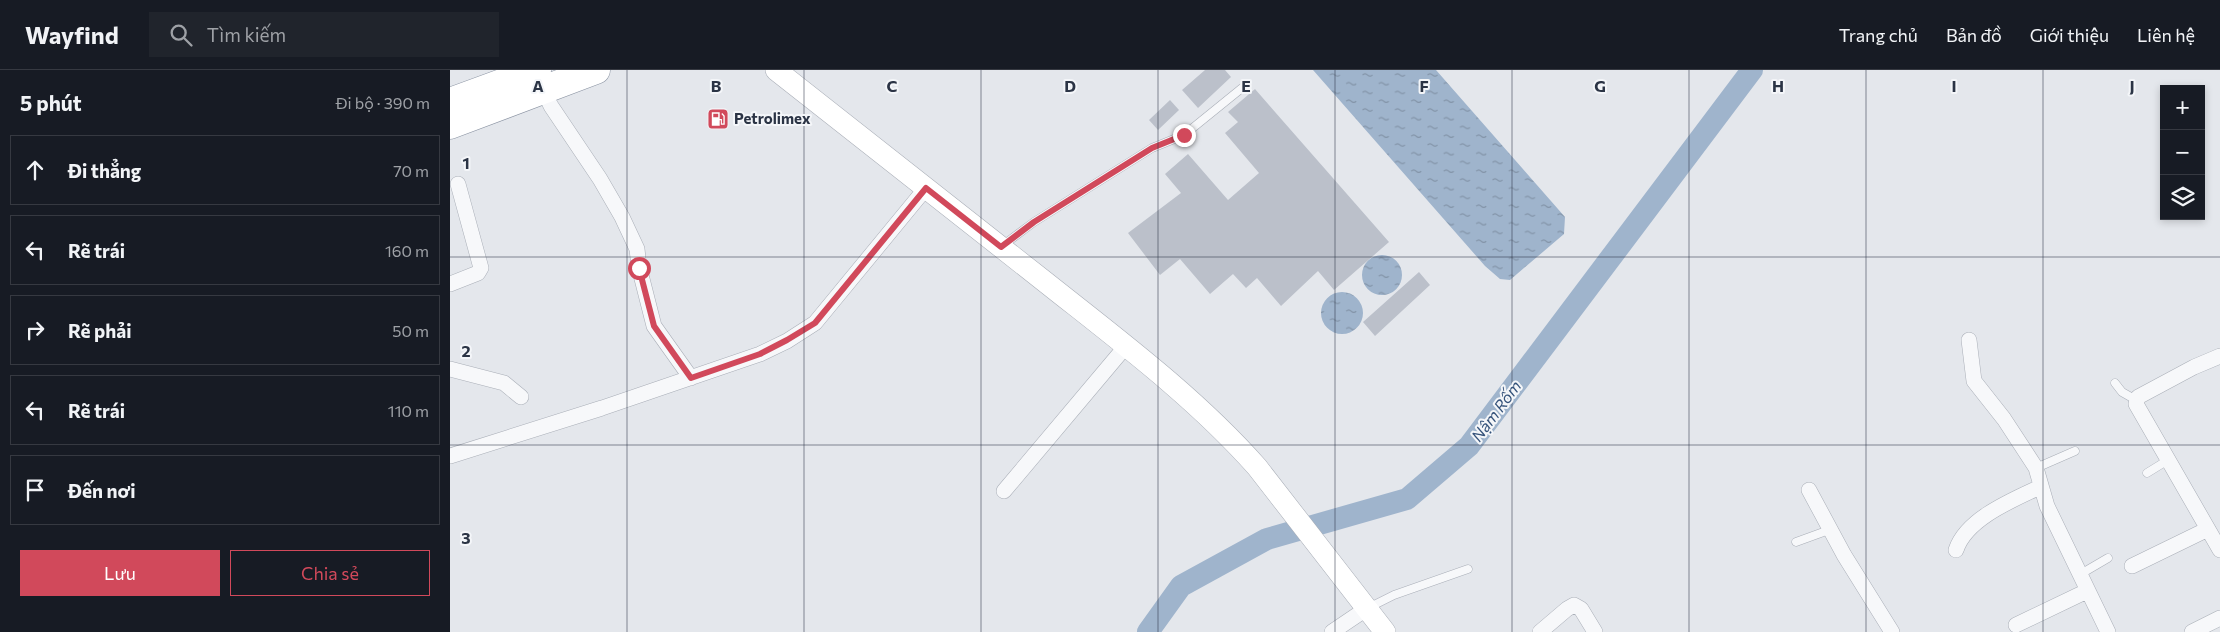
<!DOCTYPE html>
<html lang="vi">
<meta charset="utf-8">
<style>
:root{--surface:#171b24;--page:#20242c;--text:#f1f3f6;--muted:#9ea1a6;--line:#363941;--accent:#d1495b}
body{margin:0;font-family:Commissioner,sans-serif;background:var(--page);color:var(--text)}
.controls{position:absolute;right:15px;top:15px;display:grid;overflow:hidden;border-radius:0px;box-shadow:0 2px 8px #0003}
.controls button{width:45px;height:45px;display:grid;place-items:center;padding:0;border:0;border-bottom:1px solid var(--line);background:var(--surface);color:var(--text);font:25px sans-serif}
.stop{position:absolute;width:15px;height:15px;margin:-11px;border:4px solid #d1495b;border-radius:50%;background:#fff}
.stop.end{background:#d1495b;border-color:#fff;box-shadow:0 1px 5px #0008}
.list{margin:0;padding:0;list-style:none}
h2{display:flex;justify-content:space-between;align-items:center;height:65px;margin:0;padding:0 20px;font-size:21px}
h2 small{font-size:16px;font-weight:400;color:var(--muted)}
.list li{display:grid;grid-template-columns:32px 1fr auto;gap:15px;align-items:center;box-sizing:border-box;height:70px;margin:0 10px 10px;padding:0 10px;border:1px solid var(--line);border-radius:0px}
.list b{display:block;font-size:19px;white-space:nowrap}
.list em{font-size:16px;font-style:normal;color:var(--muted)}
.actions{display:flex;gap:10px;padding:15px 20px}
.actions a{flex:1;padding:11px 0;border:1px solid var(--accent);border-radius:0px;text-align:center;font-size:18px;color:var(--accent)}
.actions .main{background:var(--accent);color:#fff}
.icon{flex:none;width:28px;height:28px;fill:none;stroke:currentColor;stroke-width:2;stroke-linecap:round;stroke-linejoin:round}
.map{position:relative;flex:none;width:1770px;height:562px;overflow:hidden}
header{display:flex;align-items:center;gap:30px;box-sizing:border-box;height:70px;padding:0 25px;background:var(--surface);border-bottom:1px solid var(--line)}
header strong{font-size:24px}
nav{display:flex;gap:28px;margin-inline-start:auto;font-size:18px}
.search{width:350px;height:45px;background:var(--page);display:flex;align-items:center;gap:12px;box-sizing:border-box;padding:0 18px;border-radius:0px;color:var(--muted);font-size:19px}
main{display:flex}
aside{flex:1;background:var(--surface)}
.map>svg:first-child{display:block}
</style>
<header>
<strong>Wayfind</strong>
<div class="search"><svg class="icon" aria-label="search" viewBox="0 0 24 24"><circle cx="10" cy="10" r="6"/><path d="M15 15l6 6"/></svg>Tìm kiếm</div>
<nav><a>Trang chủ</a><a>Bản đồ</a><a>Giới thiệu</a><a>Liên hệ</a></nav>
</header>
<main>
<aside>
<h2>5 phút<small>Đi bộ · 390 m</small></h2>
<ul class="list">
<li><svg class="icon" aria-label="ahead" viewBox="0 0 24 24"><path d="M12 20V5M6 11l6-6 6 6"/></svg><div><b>Đi thẳng</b></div><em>70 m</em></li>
<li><svg class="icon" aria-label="left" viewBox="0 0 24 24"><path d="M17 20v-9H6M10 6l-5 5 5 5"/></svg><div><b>Rẽ trái</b></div><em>160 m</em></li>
<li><svg class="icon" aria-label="right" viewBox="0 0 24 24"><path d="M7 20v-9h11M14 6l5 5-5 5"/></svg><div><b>Rẽ phải</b></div><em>50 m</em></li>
<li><svg class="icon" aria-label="left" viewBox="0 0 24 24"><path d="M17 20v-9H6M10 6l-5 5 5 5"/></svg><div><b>Rẽ trái</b></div><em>110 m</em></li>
<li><svg class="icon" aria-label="arrive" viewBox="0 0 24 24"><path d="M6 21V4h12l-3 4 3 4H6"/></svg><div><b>Đến nơi</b></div></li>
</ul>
<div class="actions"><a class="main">Lưu</a><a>Chia sẻ</a></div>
</aside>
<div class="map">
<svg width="1770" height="562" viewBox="0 0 1770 562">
<defs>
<pattern id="water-ripples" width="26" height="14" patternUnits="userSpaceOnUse" patternTransform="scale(1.25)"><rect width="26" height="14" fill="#9fb4cc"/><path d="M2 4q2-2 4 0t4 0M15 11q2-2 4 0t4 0" fill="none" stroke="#8293a7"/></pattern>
</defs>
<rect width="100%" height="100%" fill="#e4e7ec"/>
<path fill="url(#water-ripples)" d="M863,0h123l129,147 -1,17 -54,46 -10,-1 -15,-13z
M912 205a20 20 0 1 1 40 0a20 20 0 1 1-40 0Z
M871 243a21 21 0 1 1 42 0a21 21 0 1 1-42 0Z"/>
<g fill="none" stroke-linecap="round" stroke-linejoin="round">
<path stroke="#9fb4cc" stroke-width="22" d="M698,562l33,-46 86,-47 140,-40 62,-53 283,-376"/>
</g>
<path fill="#bbc0ca" d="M755,0h20l6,7 -33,31 -16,-18z
M805,19l134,153 -55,48 -16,-19 -37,35 -24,-28 -11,10 -13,-14 -23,20 -30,-35 -20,16 -32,-42 53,-40 -16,-19 23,-20 40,46 31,-27 -34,-40 13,-11 -10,-10z
M720,30l9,10 -21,20 -9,-10z
M969,202l11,13 -55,51 -12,-14z"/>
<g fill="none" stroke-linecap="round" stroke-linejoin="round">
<g stroke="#a9aeb7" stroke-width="9">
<path id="lane" d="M552,176l32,-24 118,-74 32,-13 58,-47
M1665,313l7,9 14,8
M1586,398l39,-17
M1697,403l21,-13
M1346,472l33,-12
M1629,505l29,-17
M918,538l26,-13 74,-26"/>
</g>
<g stroke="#a9aeb7" stroke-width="16">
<path id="street" d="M93,20l8,16 49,73 22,38 15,32 2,18 15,59 37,52
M0,214l28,-11 3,-5 -23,-84
M1519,270l5,41 30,38 32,49 11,38 61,126
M1770,286l-26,11 -56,30 -2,7 84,146
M0,299l54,14 17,14
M0,386l152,-48 158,-54 27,-13 28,-18 111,-135
M1359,420l35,65 48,77
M554,421l122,-145
M1506,480c10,-31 56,-50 84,-63
M1682,496l76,-37
M1566,555l71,-34
M882,562l34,-23
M1090,562l27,-23 7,-4 7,4 14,23
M1742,562l28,-14"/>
</g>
<g stroke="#a9aeb7" stroke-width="22">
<path id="secondary" d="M326,0c89,70 178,140 268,211 73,58 150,115 213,186l128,165"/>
</g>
<g stroke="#8b94a3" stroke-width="29">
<path id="highway" d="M0,32l87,-32
M0,55l146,-55"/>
</g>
<use href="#lane" stroke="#f7f8fa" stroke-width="8"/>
<use href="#street" stroke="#f7f8fa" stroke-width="15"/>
<use href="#secondary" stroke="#fff" stroke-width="21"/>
<use href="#highway" stroke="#fff" stroke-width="28"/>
</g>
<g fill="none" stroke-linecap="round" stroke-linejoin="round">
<path stroke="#d1495b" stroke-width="6" d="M189,198l15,58 37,52 69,-24 27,-14 28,-17 111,-135 75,59 33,-25 118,-74 32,-13"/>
</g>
<path fill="none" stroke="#2b3445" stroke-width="1" stroke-opacity="0.55" d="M177,0v562M354,0v562M531,0v562M708,0v562M885,0v562M1062,0v562M1239,0v562M1416,0v562M1593,0v562M0,187h1770M0,375h1770"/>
<defs>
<g id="fuel-square" transform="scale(1.125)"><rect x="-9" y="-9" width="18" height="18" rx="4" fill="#d1495b" stroke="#f4f6f9"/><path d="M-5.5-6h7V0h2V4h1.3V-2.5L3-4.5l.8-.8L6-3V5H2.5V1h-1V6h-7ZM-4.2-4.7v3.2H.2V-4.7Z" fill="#fff"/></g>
</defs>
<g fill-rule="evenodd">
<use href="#fuel-square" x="268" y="49"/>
</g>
<g text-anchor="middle" stroke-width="4" stroke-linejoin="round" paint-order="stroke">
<g font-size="15" font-weight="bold" fill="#2b3445" stroke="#f4f6f9" text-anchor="start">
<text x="284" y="54">Petrolimex</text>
</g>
<g font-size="16" font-style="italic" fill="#34527a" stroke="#f4f6f9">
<text transform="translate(1046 341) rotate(-53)" y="6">Nậm Rốm</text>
</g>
</g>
<g font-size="16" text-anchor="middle" font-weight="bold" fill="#2b3445" stroke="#f4f6f9" stroke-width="4" stroke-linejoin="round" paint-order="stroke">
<text x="88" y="22">A</text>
<text x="266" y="22">B</text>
<text x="442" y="22">C</text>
<text x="620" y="22">D</text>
<text x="796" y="22">E</text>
<text x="974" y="22">F</text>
<text x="1150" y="22">G</text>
<text x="1328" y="22">H</text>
<text x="1504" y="22">I</text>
<text x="1682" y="22">J</text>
<text x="16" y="99">1</text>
<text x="16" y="287">2</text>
<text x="16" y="474">3</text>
</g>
</svg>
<div class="controls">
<button>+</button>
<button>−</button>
<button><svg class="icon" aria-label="layers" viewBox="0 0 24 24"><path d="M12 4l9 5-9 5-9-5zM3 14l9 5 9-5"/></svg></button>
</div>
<div class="stop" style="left:189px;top:198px"></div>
<div class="stop end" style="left:734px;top:65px"></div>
</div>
</main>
